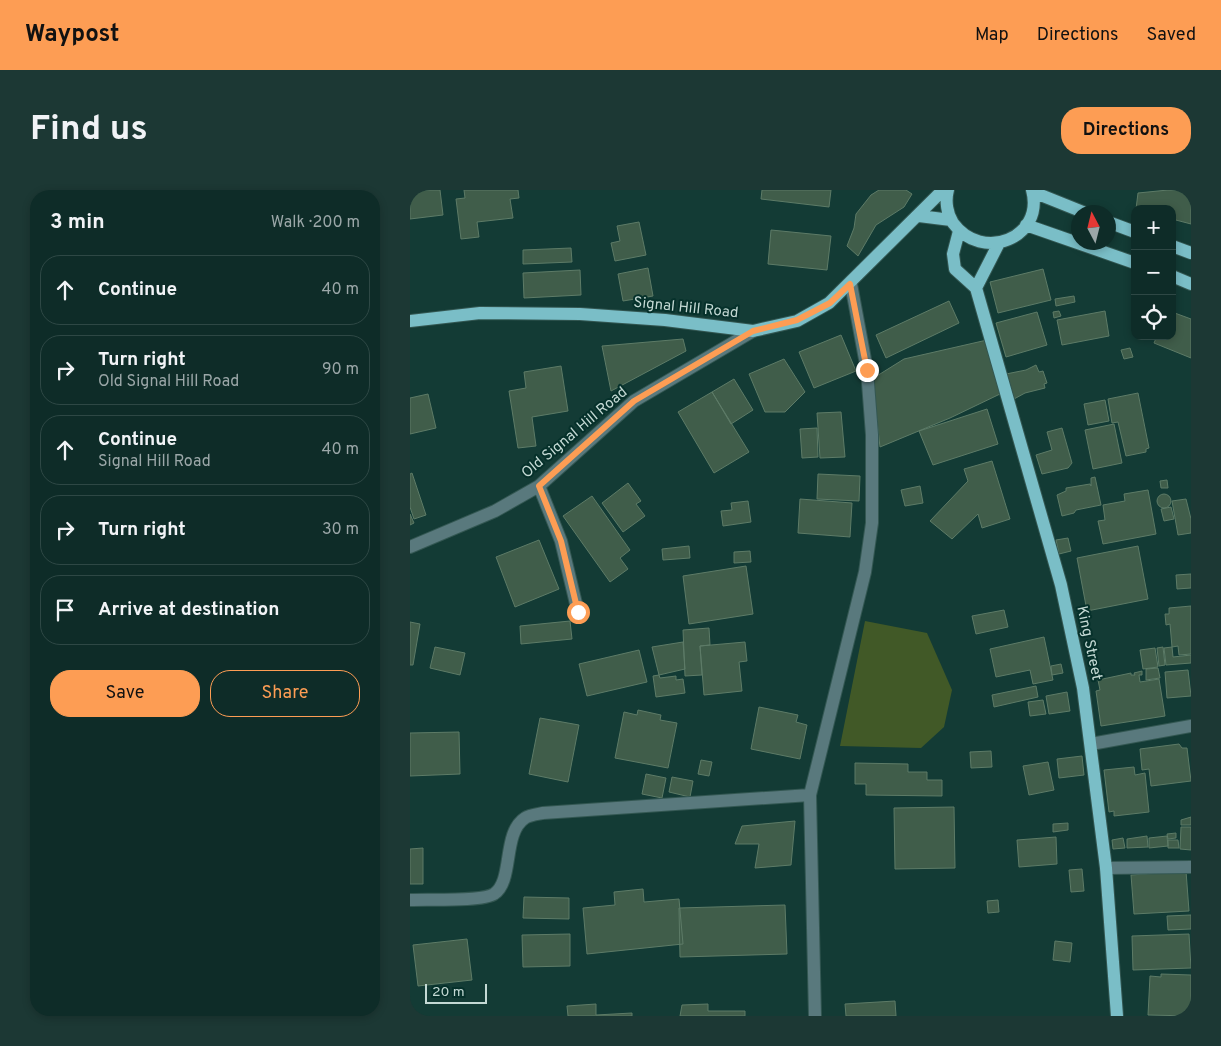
<!DOCTYPE html>
<meta charset="utf-8">
<style>
:root{--surface:#0e2c28;--page:#1c3834;--text:#f1f3f6;--muted:#9ba7a8;--line:#2e4845;--accent:#fd9d54}
body{margin:0;font-family:Overpass,sans-serif;background:var(--page);color:var(--text)}
.controls{position:absolute;right:15px;top:15px;display:grid;overflow:hidden;border-radius:10px;box-shadow:0 2px 8px #0003}
.controls button{width:45px;height:45px;display:grid;place-items:center;padding:0;border:0;border-bottom:1px solid var(--line);background:var(--surface);color:var(--text);font:25px sans-serif}
.compass{position:absolute;left:661px;top:15px;width:45px;height:45px;border-radius:50%;background:var(--surface);box-shadow:0 2px 8px #0003;rotate:353deg}
.scale{position:absolute;left:15px;bottom:12px;width:62px;box-sizing:border-box;padding-left:5px;border:2px solid #c4d9d4;border-top:0;font-size:14px;line-height:18px;white-space:nowrap;color:#c4d9d4;-webkit-text-stroke:4px #06312b;paint-order:stroke}
.stop{position:absolute;width:15px;height:15px;margin:-11px;border:4px solid #fd9d54;border-radius:50%;background:#fff}
.stop.end{background:#fd9d54;border-color:#fff;box-shadow:0 1px 5px #0008}
.list{margin:0;padding:0;list-style:none}
h2{display:flex;justify-content:space-between;align-items:center;height:65px;margin:0;padding:0 20px;font-size:21px}
h2 small{font-size:16px;font-weight:400;color:var(--muted)}
.list li{display:grid;grid-template-columns:32px 1fr auto;gap:15px;align-items:center;box-sizing:border-box;height:70px;margin:0 10px 10px;padding:0 10px;border:1px solid var(--line);border-radius:20px}
.list b{display:block;font-size:19px;white-space:nowrap}
.list p{margin:0;font-size:16px;white-space:nowrap;color:var(--muted)}
.list em{font-size:16px;font-style:normal;color:var(--muted)}
.actions{display:flex;gap:10px;padding:15px 20px}
.actions a{flex:1;padding:11px 0;border:1px solid var(--accent);border-radius:20px;text-align:center;font-size:18px;color:var(--accent)}
.actions .main{background:var(--accent);color:#111}
.icon{flex:none;width:28px;height:28px;fill:none;stroke:currentColor;stroke-width:2;stroke-linecap:round;stroke-linejoin:round}
.map{position:relative;flex:none;width:781px;height:826px;overflow:hidden;border-radius:20px}
header{display:flex;align-items:center;gap:30px;box-sizing:border-box;height:70px;padding:0 25px;background:var(--accent);color:#111}
header strong{font-size:24px}
nav{display:flex;gap:28px;margin-inline-start:auto;font-size:18px}
.intro{display:flex;align-items:center;justify-content:space-between;box-sizing:border-box;height:120px;padding:0 30px}
h1{margin:0;font-size:35px}
.button{padding:12px 22px;border-radius:20px;background:var(--accent);color:#111;font-size:18px;font-weight:700}
main{display:flex;gap:30px;padding:0 30px}
aside{flex:1;background:var(--surface);border-radius:20px;box-shadow:0 2px 8px #0003}
.map>svg:first-child{display:block}
</style>
<header>
<strong>Waypost</strong>
<nav><a>Map</a><a>Directions</a><a>Saved</a></nav>
</header>
<div class="intro"><h1>Find us</h1><a class="button">Directions</a></div>
<main>
<aside>
<h2>3 min<small>Walk · 200 m</small></h2>
<ul class="list">
<li><svg class="icon" aria-label="ahead" viewBox="0 0 24 24"><path d="M12 20V5M6 11l6-6 6 6"/></svg><div><b>Continue</b></div><em>40 m</em></li>
<li><svg class="icon" aria-label="right" viewBox="0 0 24 24"><path d="M7 20v-9h11M14 6l5 5-5 5"/></svg><div><b>Turn right</b><p>Old Signal Hill Road</p></div><em>90 m</em></li>
<li><svg class="icon" aria-label="ahead" viewBox="0 0 24 24"><path d="M12 20V5M6 11l6-6 6 6"/></svg><div><b>Continue</b><p>Signal Hill Road</p></div><em>40 m</em></li>
<li><svg class="icon" aria-label="right" viewBox="0 0 24 24"><path d="M7 20v-9h11M14 6l5 5-5 5"/></svg><div><b>Turn right</b></div><em>30 m</em></li>
<li><svg class="icon" aria-label="arrive" viewBox="0 0 24 24"><path d="M6 21V4h12l-3 4 3 4H6"/></svg><div><b>Arrive at destination</b></div></li>
</ul>
<div class="actions"><a class="main">Save</a><a>Share</a></div>
</aside>
<div class="map">
<svg width="781" height="826" viewBox="0 0 781 826">
<rect width="100%" height="100%" fill="#133b35"/>
<path fill="#415927" d="M455,431l62,12 25,57 -8,37 -23,21 -81,-2z"/>
<path fill="#405d4a" stroke="#5d7b67" d="M0,0h30l3,25 -33,4z
M54,0h54l1,8 -9,1 3,19 -36,4 2,15 -18,2 -5,-40 9,-1z
M352,0h69l-2,17 -68,-8z
M469,0h27l6,4 -8,13 -28,18 -18,31 -11,-10 7,-18 2,-14 15,-19z
M758,0h23v34l-19,-5v-10h-36l2,-16z
M229,32l7,33 -31,6 -4,-18 9,-2 -3,-15z
M361,40l60,6 -4,34 -59,-6z
M161,58l1,14 -49,2v-14z
M238,78l5,28 -30,5 -5,-27z
M633,79l8,31 -53,13 -8,-31z
M170,80l1,25 -57,3 -1,-25z
M664,106l1,6 -19,4 -1,-7z
M539,111l10,22 -73,35 -10,-23z
M649,121l2,5 -7,2 -1,-6z
M695,121l4,25 -47,9 -5,-25z
M627,122l10,33 -41,12 -10,-34z
M762,122l19,7v39l-37,-15 3,-7h15z
M431,145l15,36 -42,17 -15,-36z
M273,149l3,12 -75,40 -9,-45z
M577,150l13,54 -50,24 -70,29 -8,-68 32,-20z
M720,158l3,9 -9,2 -3,-9z
M374,169l21,33 -20,20h-20l-16,-38z
M626,175l3,7 4,-1 4,12 -3,1 1,4 -20,5 -11,6 -8,-25 20,-4z
M151,176l7,45 -36,6 4,29 -18,2 -9,-57 17,-3 -2,-16z
M324,189l19,31 -22,14 -19,-32z
M302,202l37,60 -35,21 -36,-61z
M728,203l11,55 -3,1v3l-20,4 -8,-34 -6,1 -4,-24z
M18,204l8,34 -26,6v-36z
M695,210l4,21 -21,4 -4,-21z
M577,219l11,35 -65,21 -14,-34z
M431,222l4,45 -25,1 -3,-45z
M704,234l8,39 -29,6 -8,-39z
M407,238l1,29 -16,1 -2,-29z
M652,238l10,35 -4,5 -26,6 -6,-19 16,-5 -5,-18z
M582,271l18,58 -28,9 -4,-14 -26,25 -22,-18 38,-40 -4,-12z
M2,283l14,42 -12,4 -4,-12v-33z
M408,284l42,2 -1,25 -42,-2z
M685,287l6,28 -25,5 -2,3 -12,3 -5,-21 9,-4v-3l24,-4 1,2v-8z
M757,290l1,8h-7l-1,-7z
M218,293l13,18 -5,3 9,12 -22,16 -21,-29z
M510,296l3,17 -18,3 -4,-16z
M738,300l8,44 -53,10 -5,-23 7,-1 -2,-15 22,-4 -1,-7z
M747 311a7 7 0 1 1 14 0a7 7 0 1 1-14 0Z
M182,306l38,54 -10,8 8,11 -18,13 -47,-66z
M390,309l52,4 -2,34 -52,-4z
M776,309l5,20v14l-13,2 -6,-34z
M338,311l3,21 -28,4 -2,-15 11,-1 -1,-7z
M761,317l3,12 -10,2 -3,-12z
M0,324l4,9 -4,2z
M658,348l3,13 -12,3 -3,-14z
M129,350l20,49 -44,18 -19,-50z
M279,356l1,12 -27,2 -1,-11z
M728,356l10,53 -61,12 -10,-53z
M340,361l1,11 -17,1v-11z
M336,376l7,48 -64,10 -6,-48z
M781,384v14l-14,1 -1,-14z
M781,416v48l-12,1 -1,-9 -6,1 -2,-23 -4,1 -1,-11h4v-6z
M594,420l4,17 -32,7 -4,-18z
M160,431l2,18 -51,5 -1,-18z
M0,432l10,2 -7,41h-3z
M299,438l1,17 -10,1 2,29 -17,1 -2,-46z
M634,447l9,43 -20,4 -3,-14 -34,7 -6,-28z
M273,452l2,27 -26,6 -7,-28z
M335,452l2,19 -8,1 3,29 -38,4 -4,-49z
M25,457l30,6 -5,22 -30,-7z
M753,457l2,18 -6,1 -2,-18z
M762,457l1,10 18,-2v8l-25,2 -2,-17z
M745,458l3,19 -15,2 -3,-19z
M229,460l8,32 -60,14 -8,-32z
M651,474l2,9 -11,2 -1,-9z
M748,478l2,10 -14,2v-11z
M778,480l3,26 -24,2 -2,-26z
M732,481v4h-3l1,7 19,-3 6,37 -64,10 -5,-35 4,-1 -2,-10 33,-7v2h4l-1,-2z
M249,485l1,3 16,-2v4l7,-1 2,14 -29,4 -3,-21z
M626,496l2,11 -44,10 -2,-12z
M657,502l3,19 -21,3 -3,-18z
M633,510l3,14 -16,2 -2,-14z
M349,517l39,8 -2,7 11,3 -7,34 -49,-10z
M228,520l23,5 -1,5 17,3 -9,45 -53,-10 9,-46 13,3z
M130,528l39,7 -11,57 -39,-8z
M49,542l1,42 -50,2v-43z
M769,554l3,4h5l4,33 -40,5 -2,-17 -7,1 -2,-21z
M581,561l1,16 -21,1 -1,-16z
M672,566l2,19 -25,3 -2,-19z
M291,570l11,2 -3,14 -11,-2z
M638,572l6,28 -25,5 -6,-29z
M445,573l53,1v8h19v8h15v16l-76,-1v-11h-11z
M724,577l1,8 10,-2 4,39 -35,4v-5l-5,1 -5,-42z
M236,584l20,4 -4,20 -20,-4z
M262,587l21,4 -3,16 -21,-5z
M544,617l1,61 -60,1 -1,-61z
M781,627v8h-10v-5z
M385,631l-4,44 -36,3 4,-24h-24l7,-18z
M658,633v7l-15,2v-8z
M771,637h10v23l-11,-1z
M766,643v5l-8,1 -1,-5z
M737,646l1,11 -21,1v-9z
M757,646l1,10 -19,2v-10z
M646,647l1,27 -38,3 -2,-27z
M713,648l2,10 -12,1 -1,-9z
M758,650h10l1,8h-11z
M13,658v36h-13v-35z
M672,679l2,22 -13,1 -2,-22z
M776,681l3,40 -55,3 -3,-39z
M233,699l1,13 35,-3 4,45 -96,10 -4,-46 32,-3 -1,-13z
M114,707l45,1v21l-46,-1z
M588,710l1,12 -11,1 -1,-12z
M375,715l2,49 -107,3 -1,-49z
M781,725v14l-23,1 -1,-14z
M160,744v32l-47,1 -1,-32z
M779,744l2,34 -58,2 -1,-34z
M57,749l5,41 -54,6 -5,-41z
M645,751l17,2 -2,19 -17,-2z
M751,784l30,1v41l-43,-1 2,-39 11,1z
M485,811l1,15h-50l-1,-12z
M186,814v11l36,-2v3h-64l-1,-10z
M298,814v7h37v5h-65l2,-11z"/>
<g fill="none" stroke-linecap="round" stroke-linejoin="round">
<g stroke="#335752" stroke-width="14">
<path id="minor" d="M129,296l22,55 17,71
M0,357l85,-36 44,-25 95,-85 119,-70
M681,554l100,-18
M696,678l85,-1
M0,710c18,-1 71,2 84,-6 20,-13 8,-61 31,-76 4,-3 13,-4 18,-5l267,-18
M405,826l-5,-221 55,-223 7,-49v-88l-5,-65 -16,-86"/>
</g>
<g stroke="#335752" stroke-width="14">
<path id="major" d="M538,0c-3,11 -1,24 5,33 29,40 92,15 79,-33
M623,2l50,20
M509,26l32,4
M698,32l27,10
M616,35l109,38
M549,41l-6,23 2,15 21,19 85,297 22,103 23,180 11,148
M762,56l19,7
M762,86l19,8
M566,98l23,-45
M0,131l70,-8 100,1 85,6 88,11 44,-10 32,-18 114,-113"/>
</g>
<use href="#minor" stroke="#59797d" stroke-width="12"/>
<use href="#major" stroke="#7abec7" stroke-width="12"/>
</g>
<g fill="none" stroke-linecap="round" stroke-linejoin="round">
<path stroke="#fd9d54" stroke-width="6" d="M168,422l-17,-71 -22,-55 95,-85 119,-70 44,-11 33,-17 20,-19 17,86"/>
</g>
<g text-anchor="middle" stroke-width="4" stroke-linejoin="round" paint-order="stroke">
<g font-size="15" fill="#c4d9d4" stroke="#06312b">
<text transform="translate(276 117) rotate(6)" y="5">Signal Hill Road</text>
<text transform="translate(164 242) rotate(-40)" y="5">Old Signal Hill Road</text>
<text transform="translate(680 453) rotate(78)" y="5">King Street</text>
</g>
</g>
</svg>
<div class="controls">
<button>+</button>
<button>−</button>
<button><svg class="icon" aria-label="locate" viewBox="0 0 24 24"><circle cx="12" cy="12" r="6"/><path d="M12 2v4M12 18v4M2 12h4M18 12h4"/></svg></button>
</div>
<svg class="compass" viewBox="-18 -18 36 36"><path d="M0-13l5 13h-10z" fill="#e53935"/><path d="M0 13l5-13h-10z" fill="#9ba7a8"/></svg>
<div class="scale">20 m</div>
<div class="stop" style="left:168px;top:422px"></div>
<div class="stop end" style="left:457px;top:180px"></div>
</div>
</main>
